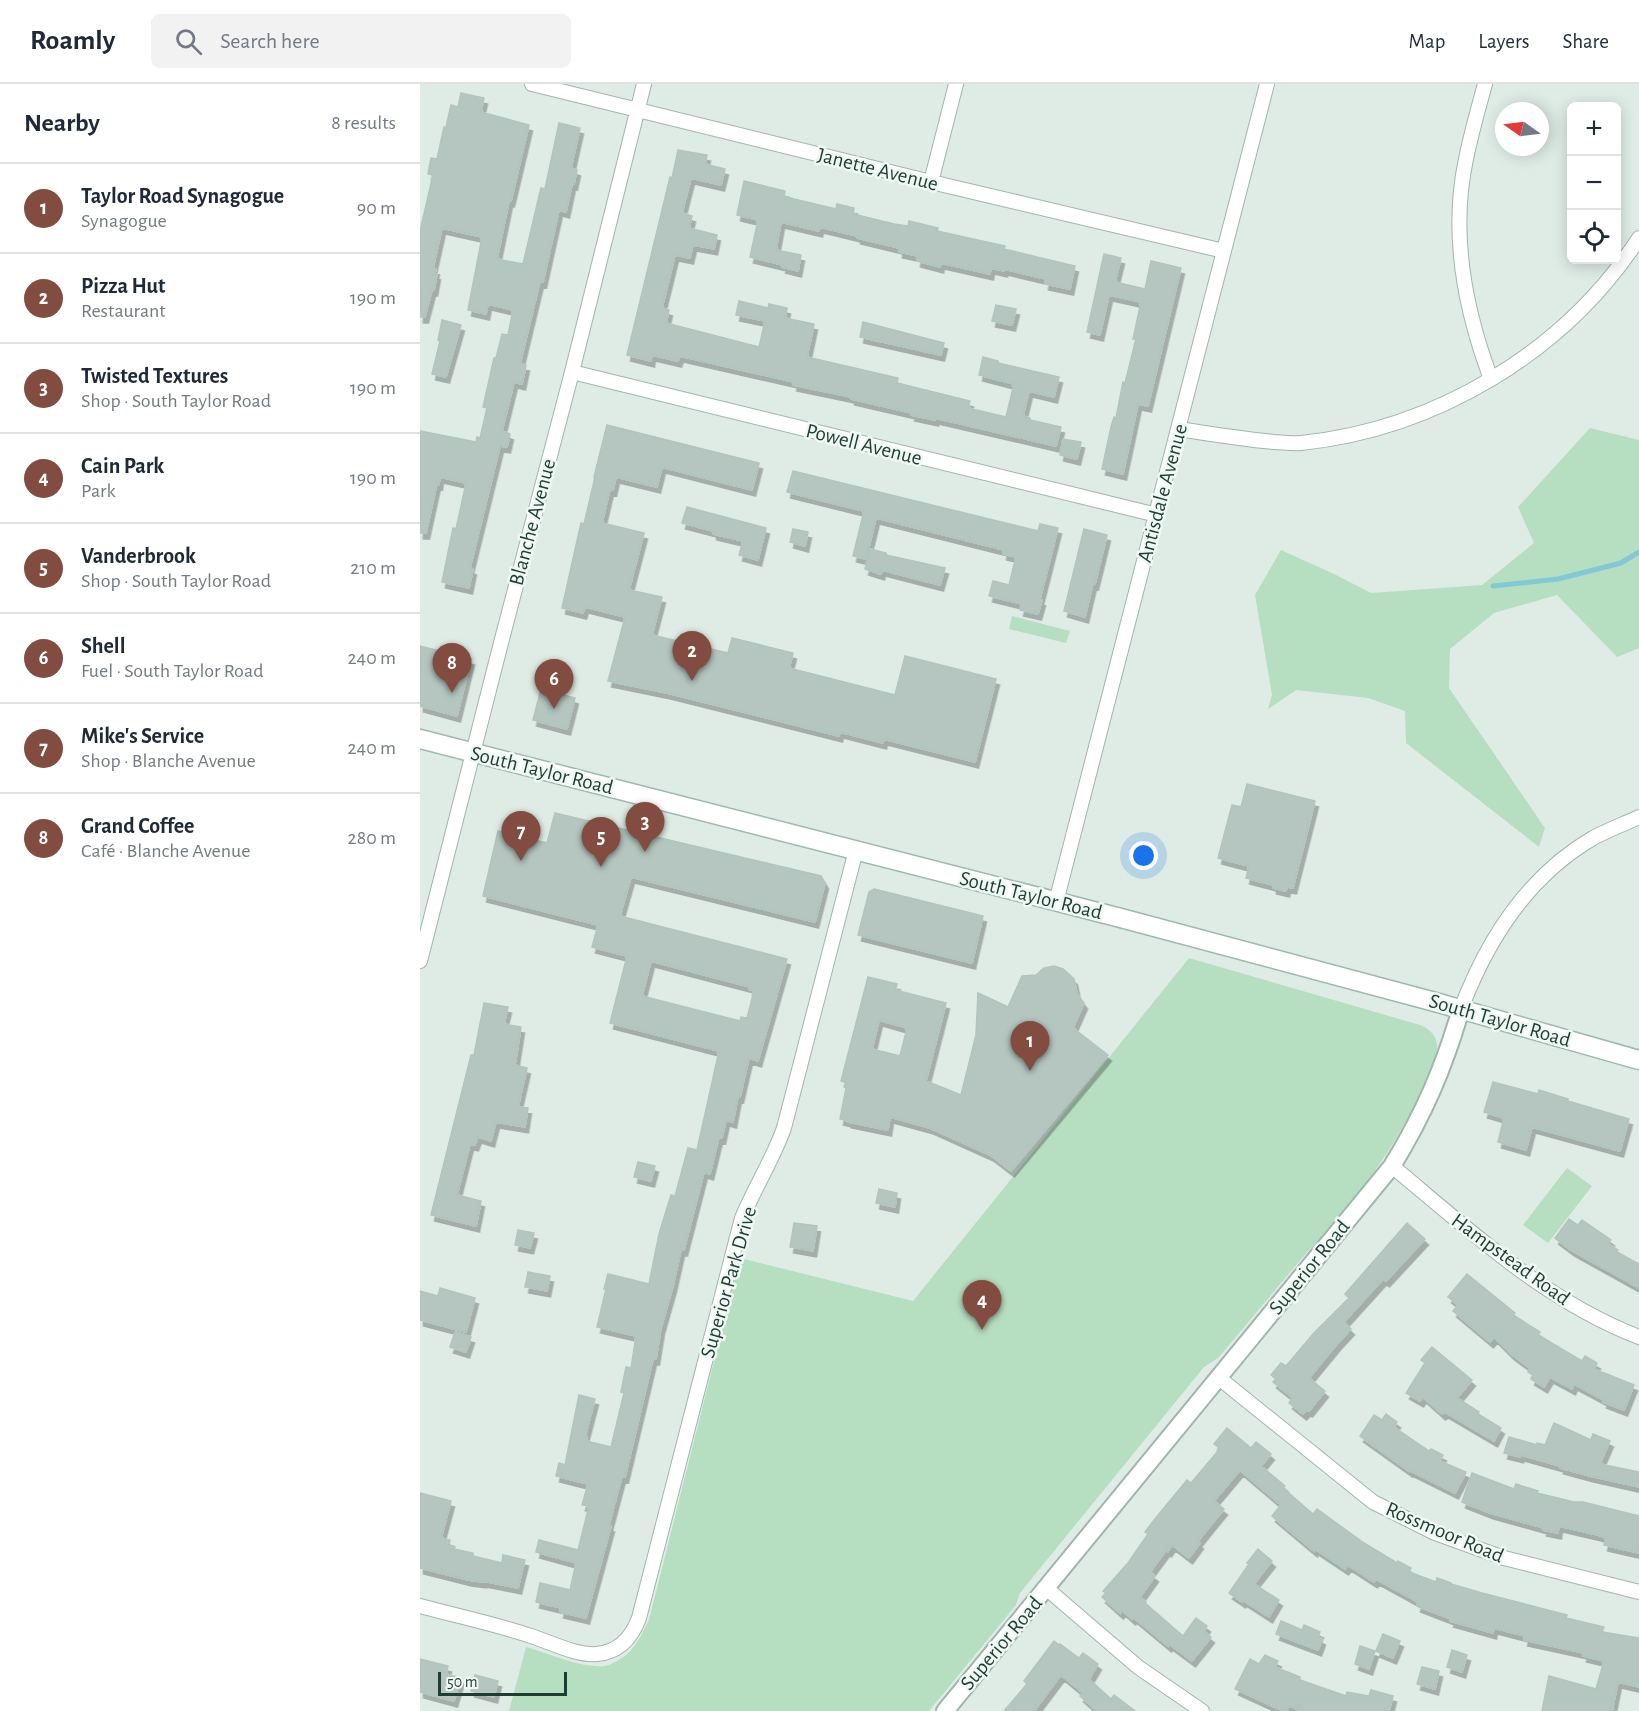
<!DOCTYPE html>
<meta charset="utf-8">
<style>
:root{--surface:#fff;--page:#f2f2f3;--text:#1f2937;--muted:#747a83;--line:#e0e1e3;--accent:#824c41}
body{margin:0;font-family:"Alegreya Sans",sans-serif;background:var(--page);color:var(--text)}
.controls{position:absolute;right:18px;top:18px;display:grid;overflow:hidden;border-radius:9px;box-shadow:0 3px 15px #0003}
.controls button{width:54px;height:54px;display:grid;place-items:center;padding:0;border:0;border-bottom:2px solid var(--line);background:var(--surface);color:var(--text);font:30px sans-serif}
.compass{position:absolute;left:1075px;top:18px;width:54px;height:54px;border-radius:50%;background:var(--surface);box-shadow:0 3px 15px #0003;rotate:284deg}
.scale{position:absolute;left:18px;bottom:15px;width:129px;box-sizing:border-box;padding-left:6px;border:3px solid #1f3d35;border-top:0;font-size:16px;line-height:21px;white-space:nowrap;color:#1f3d35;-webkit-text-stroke:4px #f0f8f4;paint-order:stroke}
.you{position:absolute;left:724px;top:772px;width:21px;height:21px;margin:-15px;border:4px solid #fff;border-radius:50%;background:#1a73e8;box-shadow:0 0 0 9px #1a73e833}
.badge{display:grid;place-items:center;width:39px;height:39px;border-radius:50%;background:var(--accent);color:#fff;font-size:20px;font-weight:700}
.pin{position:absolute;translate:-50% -50px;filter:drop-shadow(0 2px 3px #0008)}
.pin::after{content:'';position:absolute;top:32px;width:21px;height:18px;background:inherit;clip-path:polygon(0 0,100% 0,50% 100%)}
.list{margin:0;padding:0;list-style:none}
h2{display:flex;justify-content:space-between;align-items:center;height:78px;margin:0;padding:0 24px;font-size:26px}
h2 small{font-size:20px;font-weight:400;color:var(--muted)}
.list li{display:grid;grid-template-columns:39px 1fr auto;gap:18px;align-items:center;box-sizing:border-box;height:90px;padding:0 24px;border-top:2px solid var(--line)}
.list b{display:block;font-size:22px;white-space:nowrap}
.list p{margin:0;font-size:20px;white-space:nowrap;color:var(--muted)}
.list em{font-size:20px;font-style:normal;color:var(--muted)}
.icon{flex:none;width:33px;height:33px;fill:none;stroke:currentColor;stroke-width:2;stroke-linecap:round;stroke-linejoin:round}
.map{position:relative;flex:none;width:1219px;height:1627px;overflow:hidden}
header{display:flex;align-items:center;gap:36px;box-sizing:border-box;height:84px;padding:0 30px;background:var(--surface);border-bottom:2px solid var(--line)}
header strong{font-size:28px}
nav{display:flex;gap:33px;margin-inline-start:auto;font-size:21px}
.search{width:420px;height:54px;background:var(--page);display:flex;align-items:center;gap:15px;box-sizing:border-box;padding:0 21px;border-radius:9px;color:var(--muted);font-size:22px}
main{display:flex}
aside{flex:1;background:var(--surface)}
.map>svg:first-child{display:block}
</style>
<header>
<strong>Roamly</strong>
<div class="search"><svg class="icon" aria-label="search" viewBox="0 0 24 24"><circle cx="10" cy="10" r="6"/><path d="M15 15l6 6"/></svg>Search here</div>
<nav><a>Map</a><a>Layers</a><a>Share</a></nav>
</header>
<main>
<aside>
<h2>Nearby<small>8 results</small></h2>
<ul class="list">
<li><span class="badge">1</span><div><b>Taylor Road Synagogue</b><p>Synagogue</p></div><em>90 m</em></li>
<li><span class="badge">2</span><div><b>Pizza Hut</b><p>Restaurant</p></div><em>190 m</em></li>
<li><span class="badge">3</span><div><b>Twisted Textures</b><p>Shop · South Taylor Road</p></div><em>190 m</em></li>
<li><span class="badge">4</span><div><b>Cain Park</b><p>Park</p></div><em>190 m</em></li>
<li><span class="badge">5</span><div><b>Vanderbrook</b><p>Shop · South Taylor Road</p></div><em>210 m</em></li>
<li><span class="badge">6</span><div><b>Shell</b><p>Fuel · South Taylor Road</p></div><em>240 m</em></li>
<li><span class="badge">7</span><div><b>Mike's Service</b><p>Shop · Blanche Avenue</p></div><em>240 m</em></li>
<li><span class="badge">8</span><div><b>Grand Coffee</b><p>Café · Blanche Avenue</p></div><em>280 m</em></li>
</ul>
</aside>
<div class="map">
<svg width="1219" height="1627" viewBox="0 0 1219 1627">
<defs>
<filter id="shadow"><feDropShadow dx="3.5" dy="6" stdDeviation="0" flood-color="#0004"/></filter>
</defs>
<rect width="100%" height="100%" fill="#dfece6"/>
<path fill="#b6dec1" d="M1170,344l49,12v208l-22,9 -60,-62 -63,18 -44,36 -1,39 96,140 -6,19 -133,-104 -1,-32 -37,-13 -72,-8 -28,19 4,-14 -17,-100 26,-45 53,24 37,19 111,-8 52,-42 -16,-36z
M592,532l58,15 -4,12 -57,-14z
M769,874l231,67c9,4 16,9 17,20 2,13 -8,30 -14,43 -24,52 -57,99 -95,143 -6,7 -13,13 -19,19 -31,36 -61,73 -91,108l-14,9 -167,205 -17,21 -4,12 -87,106h-420l17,-64c22,6 61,24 83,18 5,-2 13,-7 17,-10 10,-8 17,-23 23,-35l91,-362 173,43z
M1147,1084l25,18 -44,57 -25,-18z"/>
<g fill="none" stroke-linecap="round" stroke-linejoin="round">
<path stroke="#83c9d5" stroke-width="5" d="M1073,502l65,-7 63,-16 18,-11"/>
</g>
<path fill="#b4c6bf" stroke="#b1c5bd" stroke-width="1.5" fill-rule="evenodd" filter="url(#shadow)" d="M41,9l23,5 -3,14 48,13 -18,76h-2l-12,58 26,5 16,-68 2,-8 4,1 14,-66 21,5 -9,40 6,2 -3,14h-2l-6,28 -7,-2 -16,72 -3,-1 -20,83 6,1 -4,19 -8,-2 -12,49 8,3 -3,13 -7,-1 -30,122 3,1 -4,19 -27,-6 11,-54 3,1 10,-46 -26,-6 -1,7 -2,-1 -11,50h-6v-102l56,11 1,-5 3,1 7,-30 -4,-1 11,-49h2l6,-24 6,1 5,-25 -25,-6 -2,10 -18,-4 14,-73 -40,-9 -9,40 3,1 -1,4 2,1 -3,16h-2l-7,27h-5v-86l13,-56 -5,-1 3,-16 6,1 7,-32h2l5,-22 7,2z
M258,66l29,5 -2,9 20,5 -4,16 -30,-7 -9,35 10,3 -3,12 28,7 -3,14 -21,-4 -3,13 -15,-3 -13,53 7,2 -3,13 93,24 6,-26 -29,-6 3,-14 29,7 1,-4 18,4 -2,10 29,6 -7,33 91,21 -1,5 73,18 -2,7 38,9 8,-33 -35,-9 4,-18 15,4v2l61,14 -5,20 -25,-6 -6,25 7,2v2l31,7 -5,19 -121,-28v2l-24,-5 1,-2 -61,-14v-2l-58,-12 1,-3 -114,-26 -2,5 -26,-6 -1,6 -24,-6 43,-178 2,1z
M324,97l41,10 -1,5 10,3 42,10 1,-5 17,4 -1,6 41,10 14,2 1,-5 29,7 -1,3 68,15 -1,3 71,17 -5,23 -25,-5 1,-5 -42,-10v2l-13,-3 -1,6 -49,-11 -1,4 -23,-6 1,-5 -19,-4v-4l-42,-10v-2l-37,-9 -1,4 -38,-9 -5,28 25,5 -3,16 -16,-4 1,-2 -33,-8 8,-37 -21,-5z
M684,170l17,4 -6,24 30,7 6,-28 30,7 -33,138 -10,-2 -15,70 -21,-5 9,-42 3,-10 2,1 7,-36 2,1 11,-44h-3l8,-37 -32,-7 -9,40 -13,-3z
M576,221l20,4 -4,16 -20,-4z
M22,236l19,5 -15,52 -14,-3 8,-33 -2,-1z
M443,238l81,21 -3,12 -81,-18z
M187,341l152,38 -7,27 -90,-23 -5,20 -41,-10 -3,13 -3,-1 -8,34 42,10 -15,57 33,7 -10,38 76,18 4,-15 61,15 -4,15 106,27 10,-39 91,23 -21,83 -91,-23 -1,4 -43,-11 -1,4 -172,-43 -59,-12 17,-64 -40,-10 -2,6 -21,-5 19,-85 3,1 11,-47h-1z
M643,355l18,3 -4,17 -17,-4z
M373,387l245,60 2,-7 18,4 -18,71 2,1 -4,14 -18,-4 2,-6 -33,-8 4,-15 16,4 7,-28 -13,-3 1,-4 -128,-32 -10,41 -13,-3 11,-45 -77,-19z
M267,423l79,21 -8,32 -19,-5 4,-14 -30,-7v-3l-31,-8z
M373,445l15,3 -3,14 -15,-4z
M664,445l23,6 -12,49 -2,-1 -8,34 -21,-6z
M450,465l16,4v2l59,13 -5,17 -58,-15 -1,4 -16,-5z
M0,562l51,13 -14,57 -37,-10z
M121,605l34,9 -8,31 -34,-9z
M827,700l68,17 -22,87 -6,-1 -1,4 -13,-3v-3l-27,-7 3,-12 -31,-8 14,-53 9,2z
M135,729l266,63 4,7 -10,39 -184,-45 -11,39 167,43 -29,102 -9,-3 -9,39 -2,-1 -5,26 -7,-2 -4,18 -3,-1 -9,37 -6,-2 -20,78h-3l-8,36 -12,42 -5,31h-3l-28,118 -3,-1 -13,49 2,1 -25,92 -26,-6 1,-4 -25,-6 4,-19 30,7 6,-27 -40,-11 3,-12 39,10 11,-44 -7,-1 6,-21 -32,-8 3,-13 6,2 14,-70 16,4 -10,38h2l-1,4 25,6 13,-54 -3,-1 5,-25 5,1 5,-32 -39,-9 9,-38h-2l4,-15 41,10 10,-50 12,-39 4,1 13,-48 9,2 22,-99 -109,-28 17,-67 -35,-9 6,-22 -115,-29 15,-65 49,12zM231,877l99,26 -1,2 5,2 -7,27 -6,-1 -1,4 -98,-25z
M454,805l109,27 -11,47 -114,-28 11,-43z
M634,882l9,3 11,10 3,15 7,9 -11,25 35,27 -97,116 -21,-16 -60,-27 -40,-11 -2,13 -40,-8v-1l-8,-2 7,-36 -6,-2 27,-104 29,7 -2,6 51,13 -20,78 35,14 15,-60 2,-42 30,14 14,-31 14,-1 8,-7zM459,936l28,8 -7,28 -28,-7z
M64,919l24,4 -4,17 17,3 -6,38 12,3 -9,39 10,1 -3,19 -29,-5 -5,19 -13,-4 -3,8 -5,-1 -13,51 24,6 -5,25 -45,-11 40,-160h3z
M1073,998l45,12 1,-4 29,9v2l61,18 -9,32 -88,-24 -6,23 -28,-8 6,-24 -20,-6z
M218,1078l17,4 -4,15 -17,-4z
M459,1105l18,4 -2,14 -19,-4z
M1149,1135l9,6 4,-5 29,20 -3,4 10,6 -1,2 22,12v24l-68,-38 -16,-12z
M374,1139l23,3 -4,25 -23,-4z
M987,1139l18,16 -39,42 -3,-2 -39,43 7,7 -14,15 -28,34 16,13 -16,20 -2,-1 -4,4 -14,-11 4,-5 -20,-16 3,-3 -5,-4 10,-12 5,3 28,-33 35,-35 -4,-4z
M98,1146l16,3 -4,15 -15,-3z
M108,1188l22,4 -3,15 -22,-4z
M1047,1190l48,39 -2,2 27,17 -2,3 44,26 3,-5 12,7 -3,6 40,16 -10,25 -21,-8 1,-2 -30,-16 -2,5 -22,-12 -6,10 -13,-8 2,-4 -5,-3 2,-4 -19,-14 -17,-17 -4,5 -37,-31 5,-6 -10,-8z
M20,1204l35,10 -9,34 -46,-12v-29l18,5z
M35,1248l16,5 -5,15 -16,-5z
M1012,1263l40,33 -15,18 22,14 -1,2 23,14 -7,13 -49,-29 -3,2 -19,-17 -3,4 -14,-8 19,-30 -4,-3z
M966,1330l11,8 -3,5 35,24 2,-2 12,6 -3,6 26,11 -11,21 -46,-23v1l-49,-35 14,-21 8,5z
M1134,1339l37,17 2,-6 17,7 -10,23 39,8v15l-49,-11 -30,-8v-2l-39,-11 -1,2 -16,-4 5,-16 28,8v-2l8,2z
M807,1344l24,20 5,-6 15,12 -10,12 24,20 -2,2 30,26 4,-5 47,34 33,20 1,-2 13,7 -2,4 27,10 1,-4 14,5v1l31,9 85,22 -1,3 38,9 -2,5 37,6v49l-21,-5 -6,29h-70l7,-35 47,13 8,-28 -21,-5 1,-3 -60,-13 1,-4 -31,-8 -1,5 -43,-12 1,-2 -34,-13 1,-4 -42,-23 -2,3 -26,-17 -3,4 -30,-20 -1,2 -42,-35 9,-11 -41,-35 -26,31 10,8 -26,32 2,2 -11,15 -17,-13 -4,6 -1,-2 -17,23 5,4 -15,21 6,5 -1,1 38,33 13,-18 11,8 -3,5 7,6 -19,24 -23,-17 -1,2 -35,-29 -1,2 -10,-9 -2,3 -18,-16 4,-4 -3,-2 25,-28 20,-29 -3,-2 9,-12 33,-40 4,3 27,-32 1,-3 -5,-4z
M1052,1389l42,16 2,-5 22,7 -1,2 37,9h9l56,14v37l-35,-8 2,-7 -8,-3 -39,-9 -1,7 -15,-3 1,-2 -54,-15 -28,-11z
M0,1409l31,8 -10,37 9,2 -1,5 6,2 -1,2 19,4v3l29,7 1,-8 22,5 -7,28 -35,-7v1l-15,-2 -48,-12z
M838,1465l14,12 -18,23 25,16 -10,17 -26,-17 -1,2 -13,-9 20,-29 -2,-1z
M861,1537l21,9 2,-5 16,7 -2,5 4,2 -4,11 -42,-16z
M963,1550l17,7 -7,17 -17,-7z
M634,1557l5,4 1,-1 19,14 4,-5 15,11 -9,15 22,20 3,-4 21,16h-38l-17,-15 3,-3 -22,-18 -27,36h-30l23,-27 -3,-3z
M940,1562l15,5 -6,18 -14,-5z
M1032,1566l15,5 -5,17 -15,-5z
M845,1571l13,6 -3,6 25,10v3l46,16 1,-4 22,4 2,-6 22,6 -4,15h-86l-14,-5 -2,5h-4l-48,-22 15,-30 9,5z
M0,1575l28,7 -2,8 15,4 -7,23 -34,-9z
M1002,1583l17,4 -4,18 -18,-5z
M55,1591l23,6 -4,16 -23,-6z"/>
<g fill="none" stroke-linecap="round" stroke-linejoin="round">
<g stroke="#a2b4ad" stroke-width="16">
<path id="minor" d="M112,0l399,98 293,69
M1065,0c-7,25 -14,50 -19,75 -16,74 -1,151 25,220
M511,98l25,-98
M152,288l585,143
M759,345c31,5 63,10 95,13 8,0 18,2 27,1 135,-14 264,-91 338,-205
M636,818l211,-818
M0,877l82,-322 70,-267 72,-288
M1041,925c26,-69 67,-133 132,-171 15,-8 31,-14 46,-21
M972,1082c77,64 153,135 247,171
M799,1294l154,124 62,31 69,25 135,34
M626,1504l92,79 64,44
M0,1522c37,10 75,18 111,30 19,6 46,20 66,18 22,-2 35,-17 42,-36l103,-400c13,-31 31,-59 42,-90l72,-278"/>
</g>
<g stroke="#a2b4ad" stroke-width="20">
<path id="tertiary" d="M525,1627l447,-545c32,-52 52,-99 69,-157"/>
</g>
<g stroke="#9db8ae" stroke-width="21">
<path id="secondary" d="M0,655l697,178 318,85 204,58"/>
</g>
<use href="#minor" stroke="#fff" stroke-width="14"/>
<use href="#tertiary" stroke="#fff" stroke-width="16"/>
<use href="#secondary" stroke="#fff" stroke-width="18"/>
</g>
<g text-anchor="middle" stroke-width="5" stroke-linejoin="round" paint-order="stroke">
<g font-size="21" fill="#1f3d35" stroke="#f0f8f4">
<text transform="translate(458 85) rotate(14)" y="7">Janette Avenue</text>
<text transform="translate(444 360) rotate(14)" y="7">Powell Avenue</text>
<text transform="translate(742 409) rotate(-75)" y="7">Antisdale Avenue</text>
<text transform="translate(112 438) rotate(-75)" y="7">Blanche Avenue</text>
<text transform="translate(122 686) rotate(14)" y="7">South Taylor Road</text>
<text transform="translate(611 811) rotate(14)" y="7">South Taylor Road</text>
<text transform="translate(1080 936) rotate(16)" y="7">South Taylor Road</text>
<text transform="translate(1091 1175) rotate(36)" y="7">Hampstead Road</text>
<text transform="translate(889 1183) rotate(-51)" y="7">Superior Road</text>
<text transform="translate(308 1198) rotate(-74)" y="7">Superior Park Drive</text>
<text transform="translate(1025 1448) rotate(23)" y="7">Rossmoor Road</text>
<text transform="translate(581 1559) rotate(-50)" y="7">Superior Road</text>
</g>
</g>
</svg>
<div class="controls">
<button>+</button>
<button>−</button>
<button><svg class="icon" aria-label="locate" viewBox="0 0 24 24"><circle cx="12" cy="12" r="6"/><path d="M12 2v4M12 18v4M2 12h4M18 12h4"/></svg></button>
</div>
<svg class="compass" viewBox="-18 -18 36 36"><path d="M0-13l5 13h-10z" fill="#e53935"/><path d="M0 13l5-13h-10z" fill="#747a83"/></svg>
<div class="scale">50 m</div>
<div class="you"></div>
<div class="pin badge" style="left:610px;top:987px">1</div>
<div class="pin badge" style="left:272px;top:597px">2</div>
<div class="pin badge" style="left:225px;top:768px">3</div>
<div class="pin badge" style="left:562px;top:1246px">4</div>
<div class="pin badge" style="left:181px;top:783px">5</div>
<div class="pin badge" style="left:134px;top:625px">6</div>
<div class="pin badge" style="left:101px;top:777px">7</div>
<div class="pin badge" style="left:32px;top:609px">8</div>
</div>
</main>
